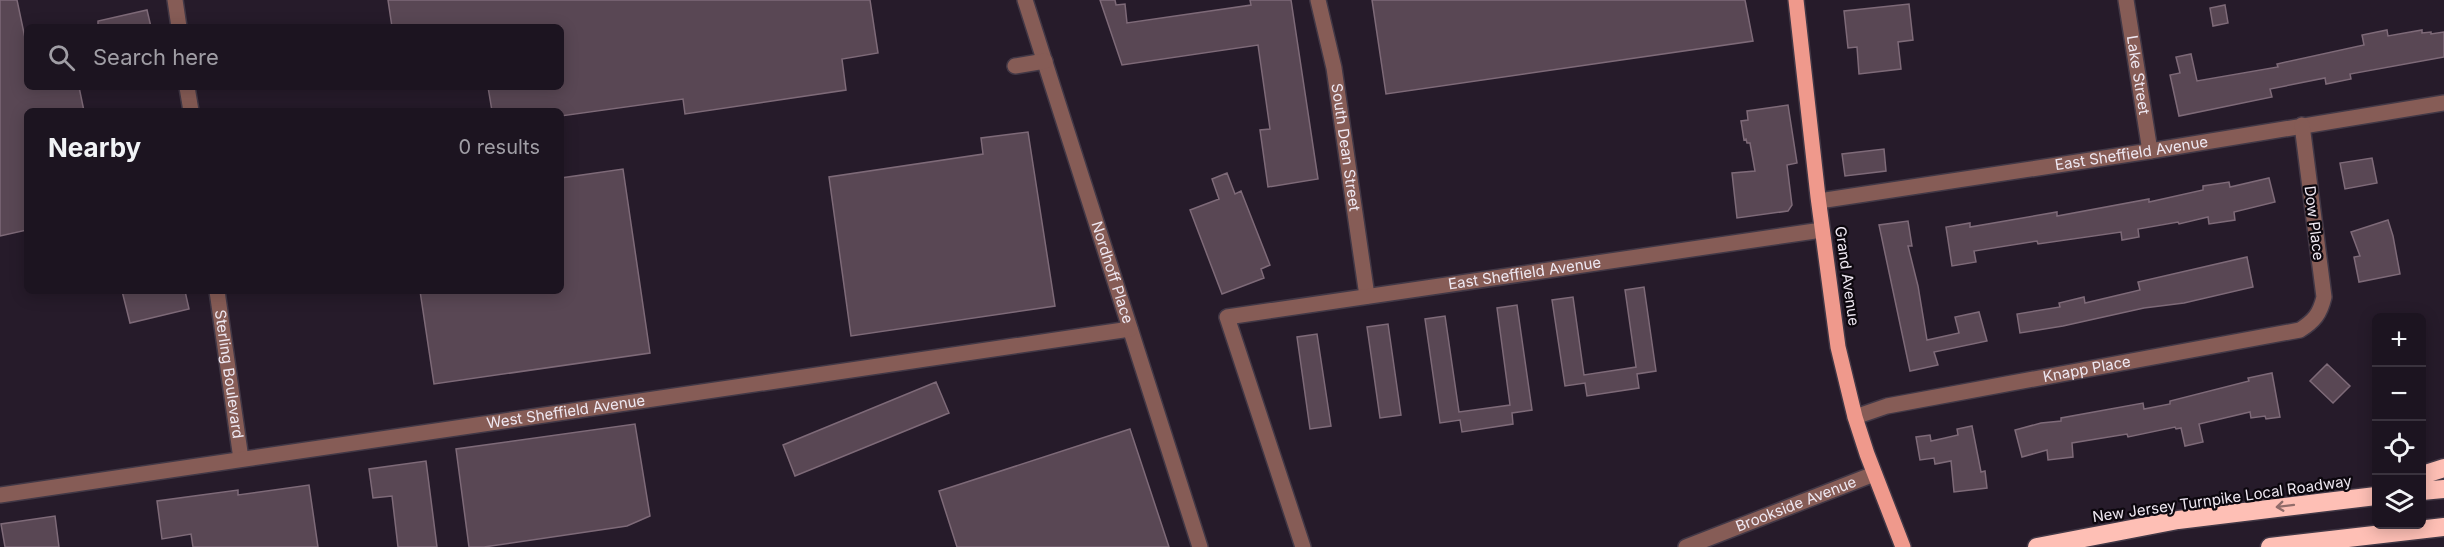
<!DOCTYPE html>
<meta charset="utf-8">
<style>
:root{--surface:#1c1420;--page:#29212d;--text:#f1f3f6;--muted:#a09ea5;--line:#3a333e}
body{margin:0;font-family:Inter,sans-serif;background:var(--page);color:var(--text)}
.controls{position:absolute;right:18px;bottom:18px;display:grid;overflow:hidden;border-radius:9px;box-shadow:0 3px 15px #0003}
.controls button{width:54px;height:54px;display:grid;place-items:center;padding:0;border:0;border-bottom:2px solid var(--line);background:var(--surface);color:var(--text);font:30px sans-serif}
.list{margin:0;padding:0;list-style:none}
h2{display:flex;justify-content:space-between;align-items:center;height:78px;margin:0;padding:0 24px;font-size:26px}
h2 small{font-size:20px;font-weight:400;color:var(--muted)}
.icon{flex:none;width:33px;height:33px;fill:none;stroke:currentColor;stroke-width:2;stroke-linecap:round;stroke-linejoin:round}
.map{position:relative;flex:none;width:2444px;height:547px;overflow:hidden}
.search{position:absolute;background:var(--surface);box-shadow:0 3px 15px #0003;left:24px;top:24px;width:540px;height:66px;display:flex;align-items:center;gap:15px;box-sizing:border-box;padding:0 21px;border-radius:9px;color:var(--muted);font-size:22px}
.panel{position:absolute;background:var(--surface);box-shadow:0 3px 15px #0003;left:24px;top:108px;width:540px;height:186px;border-radius:9px}
.map>svg:first-child{display:block}
</style>
<div class="map">
<svg width="2444" height="547" viewBox="0 0 2444 547">
<rect width="100%" height="100%" fill="#261b2a"/>
<path fill="#594754" stroke="#7e6a78" stroke-width="1.5" d="M0,0h17l8,38 2,-1v50h52l5,24h-57v119l-27,6z
M388,0h482l8,53 -36,6 4,31 -161,24 -2,-15 -122,17v-5h-69l-4,-24h73v-60h-169z
M1100,0h15l1,5 9,-1 2,19 124,-18 -1,-5h41l27,179 -50,8 -8,-57 10,-1 -12,-84 -136,20z
M1372,0h373l8,41 -367,53z
M1909,4l4,36 -15,2 3,27 -42,5 -2,-27 -9,1 -4,-37z
M2225,5l3,18 -15,3 -3,-18z
M147,10l4,17h-53v-6z
M2387,30l1,6 34,-6v3l9,-1v2l13,-2v25l-94,17 1,5 -25,5 -1,-6 -55,11 2,8 -93,19 -9,-41 10,-2 -4,-16 15,-3 6,27 81,-14 -1,-3 87,-19 -2,-10z
M1788,105l9,58 -10,2 5,40 -4,6 -51,7 -5,-45 23,-2 -5,-28h-3l-1,-4 -2,1 -3,-19 7,-1 -1,-9z
M1028,132l27,174 -204,30 -22,-159 154,-23 -2,-16z
M1884,149l2,22 -41,5 -3,-22z
M2372,158l5,25 -32,6 -5,-26z
M623,169l27,184 -216,31 -14,-93h141v-113z
M1227,173l8,21 6,-3 29,74 -9,4 3,9 -42,16 -32,-84 29,-11 -7,-20z
M2269,178l6,24 -41,10 1,8 -26,4 -1,-7 -29,7 -1,-2 -40,7 1,8 -17,3 -1,-8 -83,12 -1,-3 -63,10 2,11 -24,4 -6,-39 24,-4v4l87,-15v4l92,-17v3l54,-12v-4l26,-4 1,5z
M2388,220l5,16 7,38 -41,8 -5,-25 6,-1 -9,-24z
M1908,221l4,25h-4l10,40 9,54 32,-7 -4,-16 24,-5 8,29 -53,11 4,13 -28,6 -31,-146z
M2247,257l6,30 -69,16 -40,5 -81,18 -43,7 -3,-19 43,-7 -1,-4 25,-6 1,6 55,-13 -2,-8z
M1644,287l12,84 -19,3 2,14 -52,8 -2,-13 -20,3 -13,-86 21,-3 11,78 52,-8 -11,-77z
M122,291h63l4,18 -59,14z
M1517,305l15,105 -20,3 1,11 -51,8 -2,-12 -20,3 -15,-104 20,-3 14,96 51,-7 -13,-97z
M1388,324l13,91 -21,3 -13,-91z
M1317,334l14,92 -21,3 -13,-92z
M2327,364l23,22 -17,17 -23,-22z
M2272,373l8,44 -14,2 -1,-3 -14,2 -1,-6 -51,12 4,18 -18,4 -4,-18 -5,1 -1,-2 -47,10 -1,-3 -55,9 1,14 -25,3 -1,-10 -25,7 -7,-27 26,-7 20,-2v-3l82,-15 1,6 26,-5v-3l79,-20 -1,-3z
M936,382l13,31 -154,63 -12,-31z
M635,424l15,92 -23,10 -143,21h-15l-13,-98z
M1972,426l9,46 4,-1 2,17 -33,4 -3,-31 -16,3 -1,-6 -14,2 -4,-23 14,-2 1,6 14,-3 13,-3 -1,-6z
M1130,429l39,118h-212l-18,-56z
M426,461l11,86h-39l-6,-51 -19,2 -4,-29z
M309,485l9,62h-125l-2,-13 -29,5 -5,-38 81,-11v5z
M55,516l4,31h-54l-4,-23z"/>
<g fill="none" stroke-linecap="round" stroke-linejoin="round">
<g stroke="#423846" stroke-width="18">
<g id="minor">
<path d="M175,0l4,27"/>
<path id="s1" d="M1025,0l175,547"/>
<path id="s2" d="M1318,0l16,68 33,228"/>
<path id="s3" d="M2126,0l24,151"/>
<path d="M1015,66l30,-5"/>
<path d="M187,87l4,24"/>
<path id="s4" d="M1819,201l331,-50 294,-48"/>
<path id="s5" d="M217,291l24,168"/>
<path id="s6" d="M1855,417l32,-11 413,-76c14,-9 20,-16 24,-33l-22,-172"/>
<path id="s7" d="M0,495l1130,-166"/>
<path id="s8" d="M1303,547l-76,-230 595,-87"/>
<path id="s9" d="M1686,547l188,-73"/>
</g>
</g>
<g stroke="#423846" stroke-width="18">
<path id="major" d="M1796,0l22,197 20,150 17,70 12,37 36,93"/>
</g>
<g stroke="#423846" stroke-width="21">
<path id="highway" d="M2422,475l22,-7
M2422,491l22,-2
M2037,547l141,-27 198,-24
M2270,547l174,-20"/>
</g>
<use href="#minor" stroke="#865c56" stroke-width="15"/>
<use href="#major" stroke="#ef998c" stroke-width="15"/>
<use href="#highway" stroke="#febfb5" stroke-width="18"/>
</g>
<defs><path id="oneway-shaft" d="M-6 0H5M1.5-3L5.5 0L1.5 3" fill="none" stroke-width="1.6" stroke-linecap="round" stroke-linejoin="round" transform="scale(1.5)"/></defs>
<use stroke="#916c6a" href="#oneway-shaft" transform="translate(2285 506) rotate(173)"/>
<g text-anchor="middle" stroke-width="4.5" stroke-linejoin="round" paint-order="stroke">
<g font-size="15" fill="#efe8f2" stroke="#0c070e">
<text dy="5" stroke="none"><textPath href="#s3" startOffset="76">Lake Street</textPath></text>
<text dy="5" stroke="none"><textPath href="#s2" startOffset="150">South Dean Street</textPath></text>
<text dy="5" stroke="none"><textPath href="#s4" startOffset="316">East Sheffield Avenue</textPath></text>
<text transform="translate(2314 223) rotate(83)" y="5">Dow Place</text>
<text dy="5" stroke="none"><textPath href="#s1" startOffset="286">Nordhoff Place</textPath></text>
<text dy="5" stroke="none"><textPath href="#s8" startOffset="543">East Sheffield Avenue</textPath></text>
<text transform="translate(1847 276) rotate(82)" y="5">Grand Avenue</text>
<text dy="5" stroke="none"><textPath href="#s6" startOffset="237">Knapp Place</textPath></text>
<text dy="5" stroke="none"><textPath href="#s5" startOffset="84">Sterling Boulevard</textPath></text>
<text dy="5" stroke="none"><textPath href="#s7" startOffset="572">West Sheffield Avenue</textPath></text>
<text transform="translate(2222 499) rotate(-8)" y="5">New Jersey Turnpike Local Roadway</text>
<text dy="5" stroke="none"><textPath href="#s9" startOffset="118">Brookside Avenue</textPath></text>
</g>
</g>
</svg>
<div class="controls">
<button>+</button>
<button>−</button>
<button><svg class="icon" aria-label="locate" viewBox="0 0 24 24"><circle cx="12" cy="12" r="6"/><path d="M12 2v4M12 18v4M2 12h4M18 12h4"/></svg></button>
<button><svg class="icon" aria-label="layers" viewBox="0 0 24 24"><path d="M12 4l9 5-9 5-9-5zM3 14l9 5 9-5"/></svg></button>
</div>
<div class="search"><svg class="icon" aria-label="search" viewBox="0 0 24 24"><circle cx="10" cy="10" r="6"/><path d="M15 15l6 6"/></svg>Search here</div>
<section class="panel">
<h2>Nearby<small>0 results</small></h2>
<ul class="list">
</ul>
</section>
</div>
